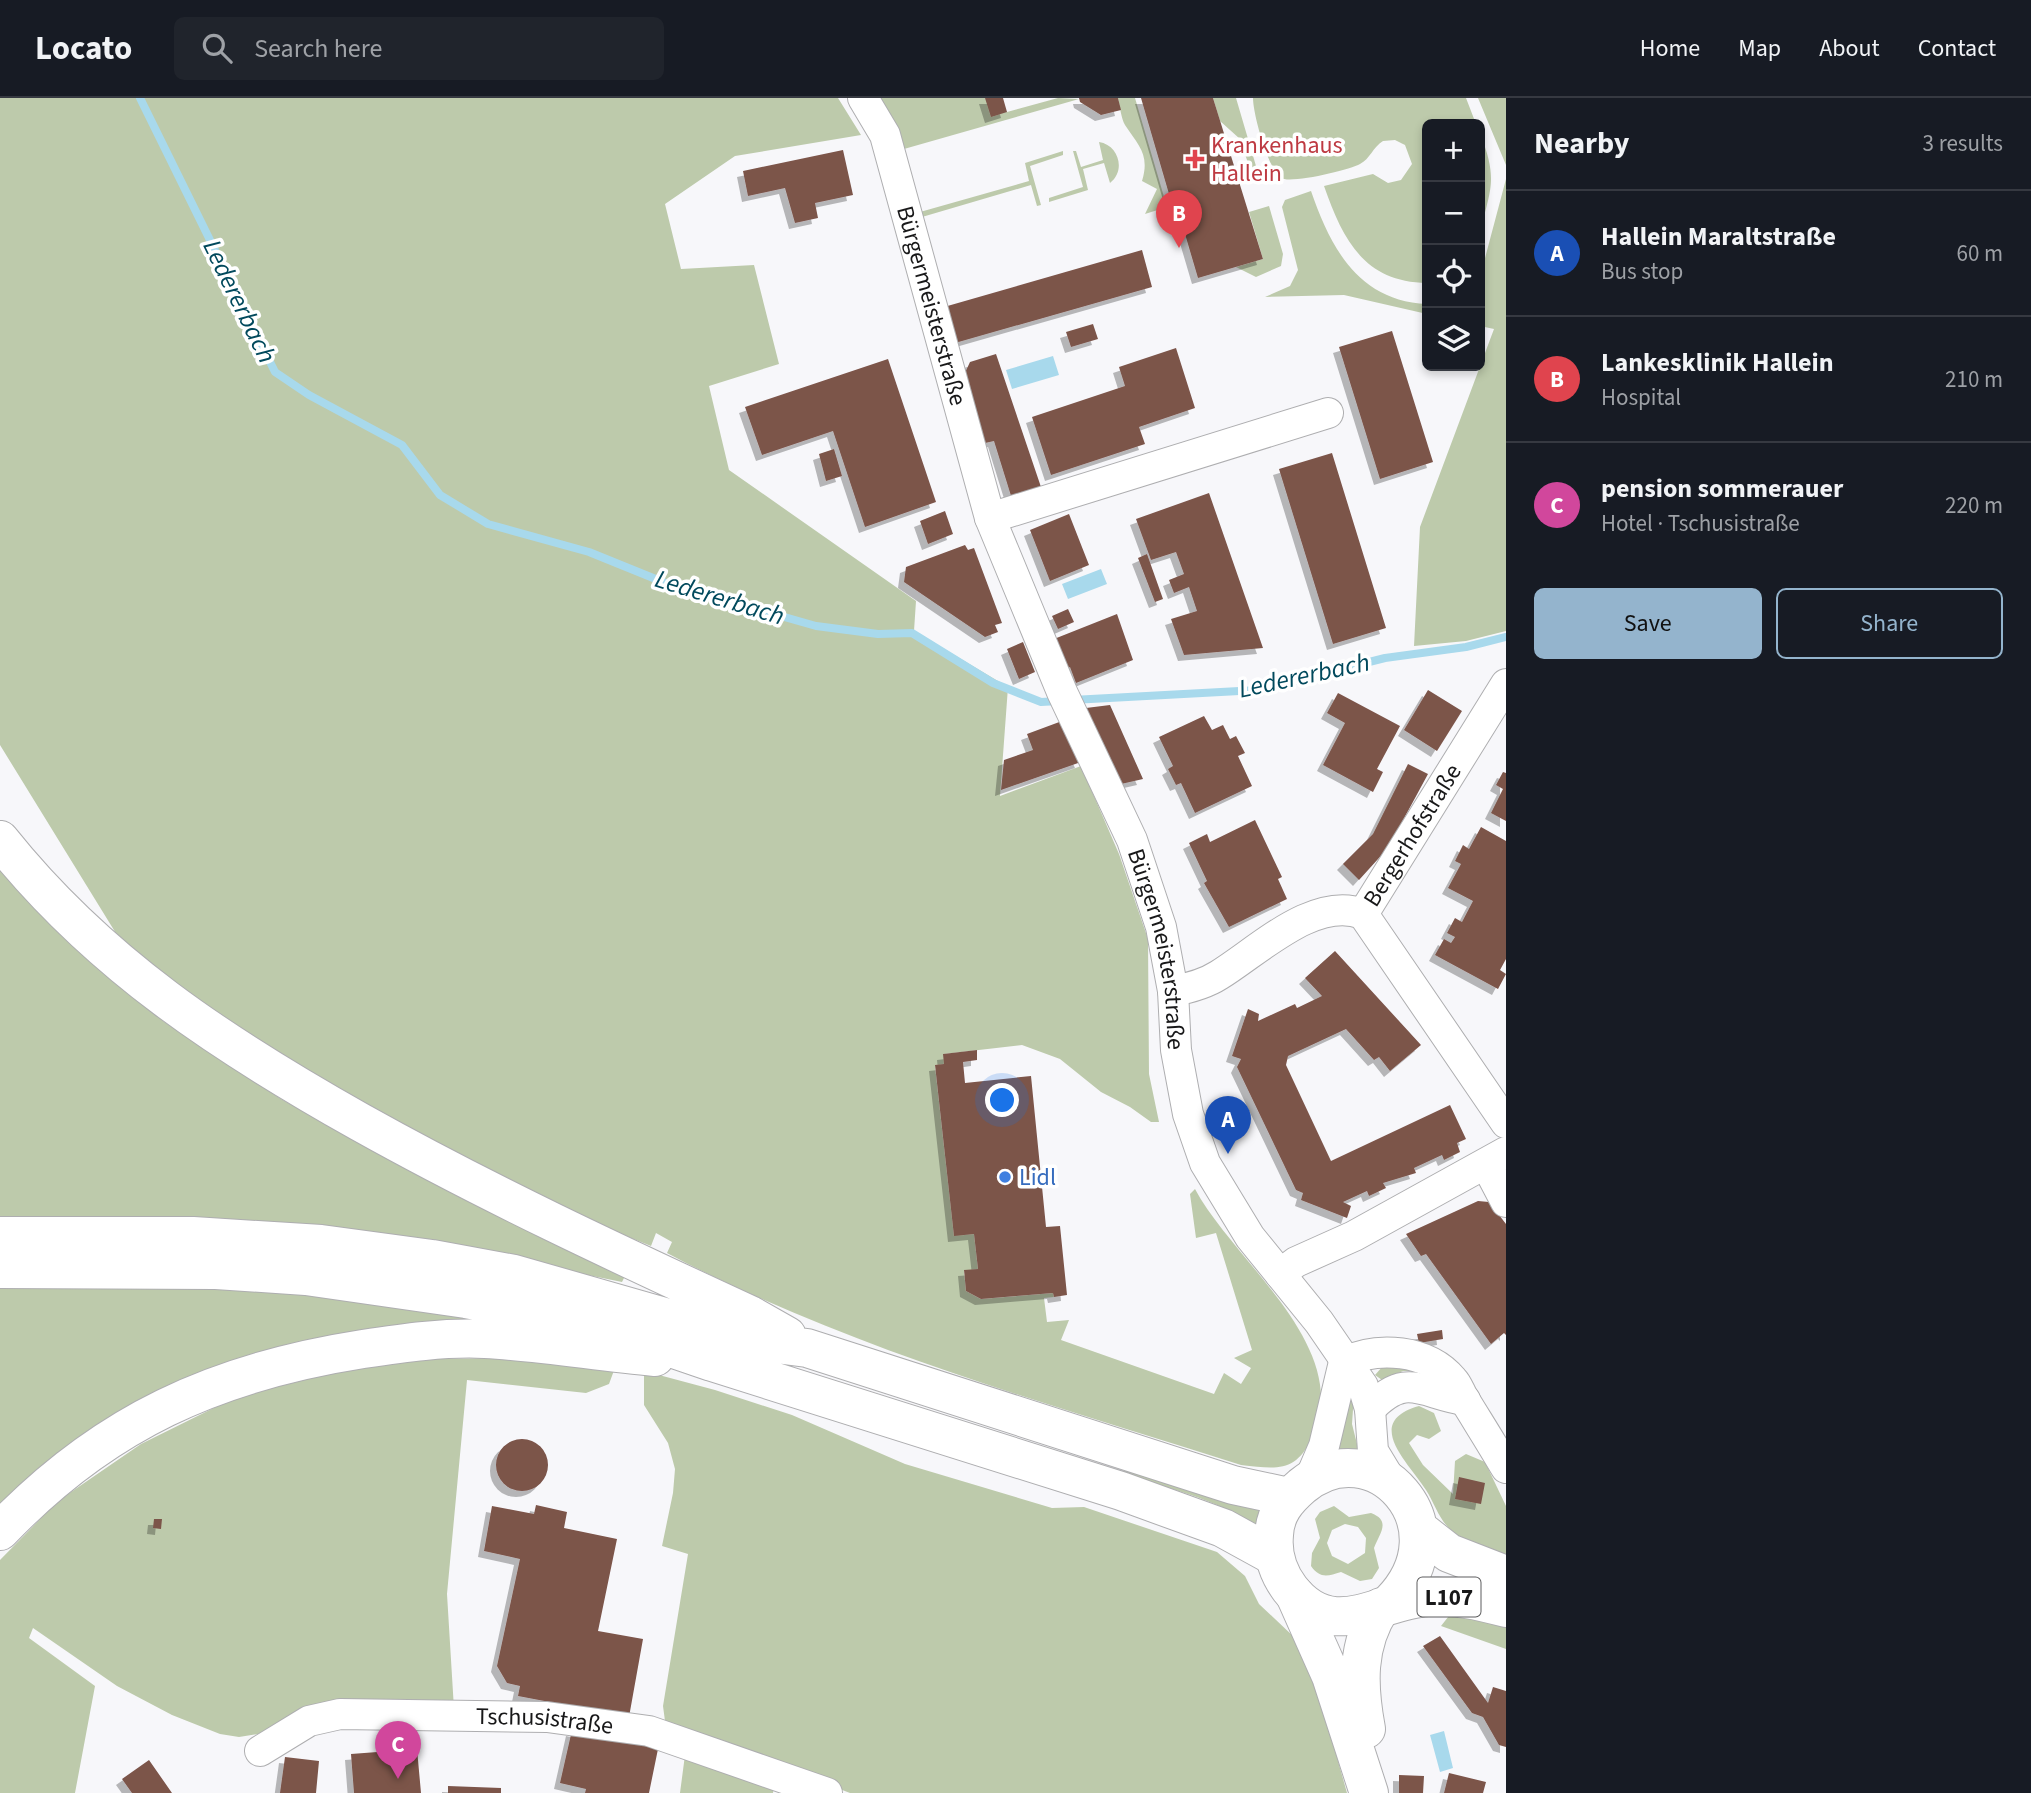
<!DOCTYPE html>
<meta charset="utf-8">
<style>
:root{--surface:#171b24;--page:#20242c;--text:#f1f3f6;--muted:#9ea1a6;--line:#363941;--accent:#94b4cd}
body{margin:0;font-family:"Source Sans 3",sans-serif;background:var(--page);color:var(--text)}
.controls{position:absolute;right:21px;top:21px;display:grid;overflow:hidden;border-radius:10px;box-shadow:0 4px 10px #0003}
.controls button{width:63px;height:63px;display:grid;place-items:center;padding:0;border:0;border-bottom:2px solid var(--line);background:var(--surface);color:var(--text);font:35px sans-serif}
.you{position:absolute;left:1003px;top:1003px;width:24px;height:24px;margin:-18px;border:5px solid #fff;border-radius:50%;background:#1a73e8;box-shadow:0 0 0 10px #1a73e833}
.badge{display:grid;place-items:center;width:46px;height:46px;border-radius:50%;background:var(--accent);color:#fff;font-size:23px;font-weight:700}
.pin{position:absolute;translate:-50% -58px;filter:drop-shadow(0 2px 4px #0008)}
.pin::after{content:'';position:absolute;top:37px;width:24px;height:21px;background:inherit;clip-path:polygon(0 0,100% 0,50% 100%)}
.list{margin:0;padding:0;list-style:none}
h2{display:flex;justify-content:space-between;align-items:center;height:91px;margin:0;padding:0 28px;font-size:30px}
h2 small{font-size:23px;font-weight:400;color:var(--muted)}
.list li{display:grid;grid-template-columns:46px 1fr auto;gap:21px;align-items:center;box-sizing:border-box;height:126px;padding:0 28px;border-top:2px solid var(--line)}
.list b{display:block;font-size:26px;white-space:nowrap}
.list p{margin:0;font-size:23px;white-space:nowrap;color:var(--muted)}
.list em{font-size:23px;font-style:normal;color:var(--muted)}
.actions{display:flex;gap:14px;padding:21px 28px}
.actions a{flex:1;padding:16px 0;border:2px solid var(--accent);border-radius:10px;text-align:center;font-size:24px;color:var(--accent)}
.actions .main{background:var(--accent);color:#111}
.icon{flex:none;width:38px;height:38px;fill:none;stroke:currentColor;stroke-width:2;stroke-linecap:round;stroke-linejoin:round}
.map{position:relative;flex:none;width:1506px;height:1695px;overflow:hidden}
header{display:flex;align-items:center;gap:42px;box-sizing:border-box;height:98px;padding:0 35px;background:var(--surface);border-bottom:2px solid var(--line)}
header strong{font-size:33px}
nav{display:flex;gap:38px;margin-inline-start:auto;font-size:24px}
.search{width:490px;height:63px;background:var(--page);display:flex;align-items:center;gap:18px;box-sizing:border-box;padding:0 24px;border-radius:10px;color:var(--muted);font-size:26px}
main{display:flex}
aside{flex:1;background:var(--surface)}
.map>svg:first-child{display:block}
</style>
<header>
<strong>Locato</strong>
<div class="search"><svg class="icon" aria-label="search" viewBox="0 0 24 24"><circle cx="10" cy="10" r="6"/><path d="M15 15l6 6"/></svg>Search here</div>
<nav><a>Home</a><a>Map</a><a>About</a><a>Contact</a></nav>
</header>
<main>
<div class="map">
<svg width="1506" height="1695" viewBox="0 0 1506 1695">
<defs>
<filter id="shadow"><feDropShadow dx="-6" dy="6" stdDeviation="0" flood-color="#0004"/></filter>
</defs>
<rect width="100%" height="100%" fill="#f7f7fa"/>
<path fill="#bdcaab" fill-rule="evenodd" d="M0,0h838l23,37 -126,21 -70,48 16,65 73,-4 25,99 -70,22 20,84 187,131 -2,30 94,56 -8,109 81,-30 38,88 29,85 1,135 10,48h-8l-21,-15 -29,-15 -41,-33 -38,-14 -78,9v10l-9,2 19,169 20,-1 4,35 -14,2 2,20 15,8 72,-6 1,4 -10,1 3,24 22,-2 -8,20 153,54 10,-21 17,11 10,-16 -17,-10 18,-8 -36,-117 -20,5 -6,-44 5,-5c39,73 160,159 117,249 -17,35 -35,31 -71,27 -194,-62 -393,-116 -574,-212l5,-11 -16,-9 -5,13 -65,-26 -178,-92 -152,-87 -66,-45 -73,-61 -117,-190z
M880,0h105l22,14 51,-14 21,1 -175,50 -9,-26z
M1118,0h17l32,109 -22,7 12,-25 -15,-8c8,-26 -3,-35 -17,-56 -4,-7 -5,-19 -7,-27z
M1213,0h23l25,85 -8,-5 -13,-39 -20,-18z
M1253,0h213l10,26h-49v159c-63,-1 -84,-43 -103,-97l49,-12 15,9 13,-3 11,-16 -7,-19 -10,-5 -12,1c-10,6 -13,18 -23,23 -10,6 -70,20 -79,14 -13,-9 -28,-64 -28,-80z
M1478,0h28v67z
M1480,35c18,47 11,53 0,100z
M1099,44c20,3 27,29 11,41l-6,-20 -21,6 5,21 -39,12v-4l34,-11 -10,-36h3l5,16 22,-7z
M1063,53v4l-33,11 11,39 -4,1 -6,-21 -109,32 -2,-5 109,-31 -4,-18z
M1506,81v452l-40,10 -52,5 6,-119 74,-198 -14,-3v-49z
M1311,93c20,58 48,110 116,113v10l-83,-19 -79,2 25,-11 8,-16 -16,-63 3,-7z
M1269,108l14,48 -2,12 -25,11 -20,-10 27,-8 -14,-47z
M0,763l66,77 97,83 118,78 156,86 182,88 5,5 -2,4 -152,-31 -470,-31z
M0,1187l247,1 275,35 -198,19 -324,171z
M513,1260l103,7 -7,19 -23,9 -119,-13 -20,214 7,115 -149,4 -47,21 -19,3 -19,-3 -48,-19 -55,-29 -84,-58 -4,10 66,48 -20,107h-75v-233l58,-59 83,-57 101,-50 106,-26 74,-9z
M1397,1266l21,7h-15l-21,9 -7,-5 8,-9z
M644,1273l71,19 77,25 113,49 147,44 32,-1 133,45 28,24 14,28 35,33 23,49 30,107h-497l-185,-72 -2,-15 25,-152 -26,-8 11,-53 2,-24 -7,-26 -24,-38z
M1351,1296l3,1 -2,29 7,28 -22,-2z
M1419,1308l15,7 7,18 -12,8 -12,-4 -8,8 14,22 30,29 2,-33 11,-7 19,8 21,44v51c-18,-7 -39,-12 -54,-26 -13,-11 -17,-27 -26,-41 -17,-27 -64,-68 -7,-84z
M1125,1370l136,38 -5,19c-41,-26 -88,-37 -133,-51z
M1334,1408l15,11 22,-4c21,8 8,21 3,35l5,20 -7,11 -12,2 -19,-9c-13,4 -21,7 -30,-6l1,-13 8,-15 -5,-19 5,-7zM1345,1426l13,3 8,11 -1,15 -17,11 -16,-8 -5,-13 5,-13z
M1456,1509l50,10v32l-65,-23z
M685,1657l89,31 -1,7h-93z"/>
<path fill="#a8d9ec" d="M1053,258l6,19 -47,14 -6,-19z
M1101,471l6,15 -39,15 -6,-15z
M1444,1633l9,37 -13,4 -10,-37z"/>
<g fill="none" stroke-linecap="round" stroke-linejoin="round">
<path stroke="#a8d9ec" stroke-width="8" d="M140,0l135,274 34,23 93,50 38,50 48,29 101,28 79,32 148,42 62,8 34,-1 81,50 48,19 18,-1
M1072,602l186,-10 127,-32 81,-11 40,-10"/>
</g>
<path fill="#7c544a" filter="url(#shadow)" d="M985,0h18l4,14 -16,5z
M1079,0h39l3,12 -20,5 -21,-13z
M1141,0h72l50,161 -65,19 -18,-61 -4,1z
M843,52l10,45 -38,8 3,15 -23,5 -10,-35 -37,8 -5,-25z
M1142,152l10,37 -197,56 -11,-36z
M1093,226l5,15 -27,8 -5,-15z
M1392,233l41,131 -53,17 -41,-132z
M1176,250l19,60 -56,19 6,17 -94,31 -19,-58 93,-31 -6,-19z
M996,256l46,136 -30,9 -18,-58 -9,2 -21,-68 6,-13z
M888,261l48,143 -71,25 -32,-96 -71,24 -17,-48z
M834,351l8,27 -16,5 -7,-27z
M1332,355l54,175 -53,16 -54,-175z
M1209,395l54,155 -79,7 -13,-36 26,-8 -8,-24 -15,6 -5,-13 15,-6 -8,-22 -25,8 -15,-41z
M945,413l8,23 -25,10 -8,-23z
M1069,416l20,51 -39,16 -20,-51z
M965,447l3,5 6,-2 28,75 -7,2 3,7 -13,5 -81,-55 2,-15z
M1147,456l16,45 -8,3 -17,-44z
M1068,511l6,13 -16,7 -6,-13z
M1117,516l16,46 -57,23 -6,-16 -4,2 -12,-30z
M1023,544l12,30 -16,7 -12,-30z
M1428,592l34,21 -25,40 -33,-21z
M1338,595l62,33 -23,43 6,3 -10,20 -50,-27 22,-42 -18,-10z
M1110,607l33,74 -22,5 -35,-76z
M1204,618l8,14 11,-5 7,14 6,-3 9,17 -7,3 14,30 -57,27 -14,-30 -5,2 -8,-16 5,-3 -14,-29z
M1062,623l19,41 -80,28 3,-30 29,-10 -6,-16z
M1408,666l20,10 -40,74 -29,32 -16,-16 30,-30z
M1503,674l3,1v48l-15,-8 12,-24 -7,-4z
M1255,722l27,57 -4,2 9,20 -58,28 -25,-44 3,-2 -18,-38 18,-9 3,8z
M1481,729l25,14v118l-6,11 6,4 -8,15 -63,-34 9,-16 7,4 4,-6 -8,-4 8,-15 7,4 11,-21 -25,-13 13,-24 -6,-3 8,-16 6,4z
M1335,853l86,94 -31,26 -11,-14 -5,3 -28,-31 -58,27 -2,9 45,96 119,-56 16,34 -9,4 3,9 -16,8 -2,-5 -28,13 2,5 -33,10 3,5 -17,8 -2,-5 -24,11 8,4 -4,12 -46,-18 2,-7 -7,-3 -59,-123 4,-8 -9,-3 16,-47 11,5 -1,7 37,-17 2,4 25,-12 -17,-18z
M977,952v10l-14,2 2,21 66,-7 15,151 14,-1 7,69 -13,2 -1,-4 -72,6 -15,-8 -2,-21 14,-1 -4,-35 -20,2 -19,-171 9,-1 -1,-10z
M1478,1103l11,1 17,22v111l-2,-2 -13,11 -65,-90 -5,2 -15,-22z
M1442,1232l1,9 -24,4 -2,-9z
M496 1367a26 26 0 1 1 52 0a26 26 0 1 1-52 0Z
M1459,1379l26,6 -4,21 -26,-5z
M536,1407l31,7 -3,16 53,11 -19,92 45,8 -14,78 -111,-21 2,-10 -13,-3 -10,-17 23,-107 -36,-8 8,-45 42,8z
M154,1421h8l-1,10 -8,-1z
M1440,1538l48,67 5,-16 13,4v56l-7,-2 -16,-28 -11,-4 -49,-67z
M572,1632l86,19 -9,44h-64l1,-4 -26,-6z
M417,1651l4,44h-67l-3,-39z
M285,1659l34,4 -3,32h-36z
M149,1662l23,33h-40l-10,-14z
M1449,1675l37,9 -3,11h-39z
M1399,1677l25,1 -1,17h-24z
M448,1688l53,2v5h-53z"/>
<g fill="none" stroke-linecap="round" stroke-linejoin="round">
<g stroke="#aeaeb0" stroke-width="32">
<g id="minor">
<path id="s1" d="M863,0l22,37 105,383 72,174 70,148 29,87 12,64 3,59 12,64 17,49 45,74 69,85 44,64 7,23 3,42 20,33"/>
<path d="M990,420l338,-105"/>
<path id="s2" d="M1363,816l143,-230"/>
<path d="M1173,893c17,-3 32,-7 46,-16 39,-24 96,-80 144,-61l143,209"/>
<path d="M1486,1066l20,38"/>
<path d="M1280,1176l16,-12 58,-26 152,-84"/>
<path d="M1344,1264c34,-16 83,-13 109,18 5,5 7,13 11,19 14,23 28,45 42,69"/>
<path d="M1370,1311c37,-39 52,-15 95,-9"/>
<path d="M1309,1383l15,-35 20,-84"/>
<path id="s3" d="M260,1653l49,-30 31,-7 207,3 102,14 178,62"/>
</g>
</g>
<g stroke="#aeaeb0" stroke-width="40">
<path id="secondary" d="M1295,1497l36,81 38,117
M1366,1631c-8,-43 -10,-84 15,-122"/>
</g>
<g stroke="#aeaeb0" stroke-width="40">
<path id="primary" d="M1421,1433l28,22 57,22
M1391,1504c75,-77 -18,-175 -89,-116 -16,14 -27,27 -28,49 -2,21 4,38 16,54 42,54 87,12 137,8 28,-2 53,4 79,11"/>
</g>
<g stroke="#aeaeb0" stroke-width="40">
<path id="motorway" d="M0,742c99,124 223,205 360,282 127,71 258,132 390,193l37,21
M0,1138h193l128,8 111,15 82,15 231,66 62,8 426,137 56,12
M0,1171l216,1 90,6 160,23 138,26 108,37 409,129 102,37 51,28
M0,1433c104,-109 216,-159 363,-182 40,-6 82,-12 122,-10 57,3 113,13 170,18"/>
</g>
<use href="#minor" stroke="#fff" stroke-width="30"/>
<use href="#secondary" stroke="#fff" stroke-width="38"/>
<use href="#primary" stroke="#fff" stroke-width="38"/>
<use href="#motorway" stroke="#fff" stroke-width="38"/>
</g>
<path fill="#e0444e" stroke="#fff" stroke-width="2.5" d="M1191.5 50.5h7v7h7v7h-7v7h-7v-7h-7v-7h7z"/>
<circle fill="#3f7fe0" stroke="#fff" stroke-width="2.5" cx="1005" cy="1079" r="7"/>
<g text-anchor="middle" stroke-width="7" stroke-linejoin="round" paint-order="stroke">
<rect fill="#fff" stroke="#5d5d5e" stroke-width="2" x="1417.5" y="1479.5" width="63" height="39" rx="5"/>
<g font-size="23" font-weight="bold" fill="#181819">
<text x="1449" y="1507">L107</text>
</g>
<g font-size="24" fill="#be3a42" stroke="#fff" text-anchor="start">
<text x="1211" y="55">Krankenhaus<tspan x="1211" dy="28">Hallein</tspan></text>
</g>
<g font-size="24" fill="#181819" stroke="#fff">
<text dy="8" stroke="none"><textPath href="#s1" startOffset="220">Bürgermeisterstraße</textPath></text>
<text dy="8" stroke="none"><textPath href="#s2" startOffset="93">Bergerhofstraße</textPath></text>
<text dy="8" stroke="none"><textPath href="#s1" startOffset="905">Bürgermeisterstraße</textPath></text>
<text dy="8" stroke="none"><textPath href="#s3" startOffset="294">Tschusistraße</textPath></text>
</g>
<g font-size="24" fill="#366cbe" stroke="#fff" text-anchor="start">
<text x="1019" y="1087">Lidl</text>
</g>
<g font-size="26" font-style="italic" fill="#01495c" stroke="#fff">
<text transform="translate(240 203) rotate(64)" y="9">Ledererbach</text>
<text transform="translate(720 499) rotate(17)" y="9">Ledererbach</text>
<text transform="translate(1304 577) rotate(-12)" y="9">Ledererbach</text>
</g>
</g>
</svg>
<div class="controls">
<button>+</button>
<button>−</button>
<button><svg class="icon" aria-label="locate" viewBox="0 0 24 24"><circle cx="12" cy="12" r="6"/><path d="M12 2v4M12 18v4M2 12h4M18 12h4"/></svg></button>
<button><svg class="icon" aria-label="layers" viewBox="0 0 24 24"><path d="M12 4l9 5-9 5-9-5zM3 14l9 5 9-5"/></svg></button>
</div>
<div class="you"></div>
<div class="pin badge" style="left:1228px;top:1056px;background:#1a4fb4">A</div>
<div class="pin badge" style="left:1179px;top:150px;background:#e0444e">B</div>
<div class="pin badge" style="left:398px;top:1681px;background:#d1479c">C</div>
</div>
<aside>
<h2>Nearby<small>3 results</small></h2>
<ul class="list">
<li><span class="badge" style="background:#1a4fb4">A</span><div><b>Hallein Maraltstraße</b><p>Bus stop</p></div><em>60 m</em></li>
<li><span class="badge" style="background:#e0444e">B</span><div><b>Lankesklinik Hallein</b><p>Hospital</p></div><em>210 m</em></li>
<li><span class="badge" style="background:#d1479c">C</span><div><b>pension sommerauer</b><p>Hotel · Tschusistraße</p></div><em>220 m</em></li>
</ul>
<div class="actions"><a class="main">Save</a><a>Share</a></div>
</aside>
</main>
